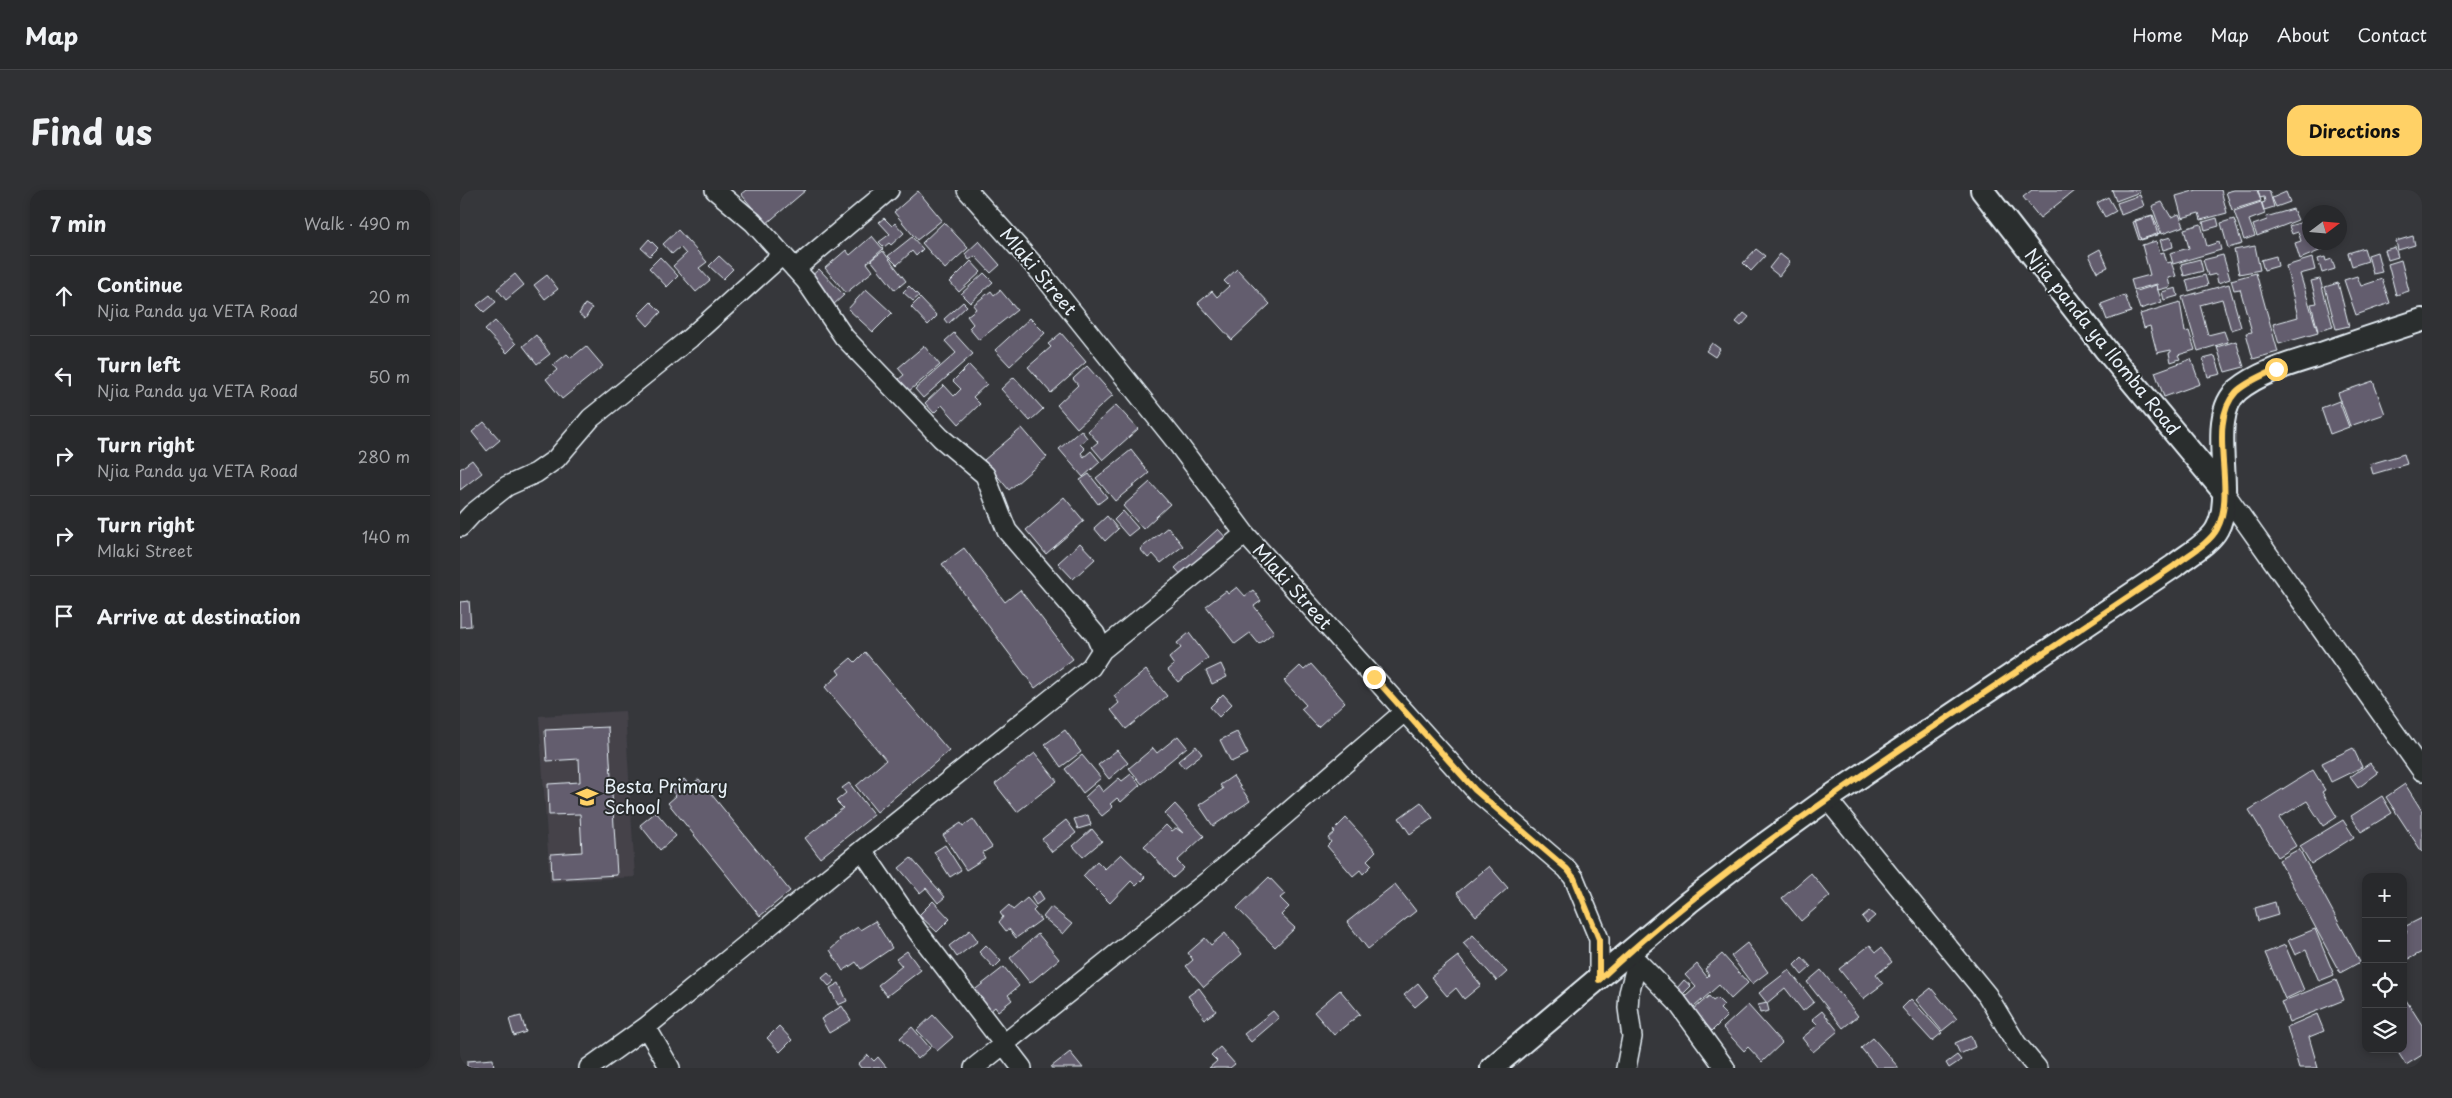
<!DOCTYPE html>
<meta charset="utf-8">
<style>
:root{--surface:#28292c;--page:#303134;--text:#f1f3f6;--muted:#a5a6a9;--line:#444548;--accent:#ffd166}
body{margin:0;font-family:"Playpen Sans",sans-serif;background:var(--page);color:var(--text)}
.controls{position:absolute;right:15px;bottom:15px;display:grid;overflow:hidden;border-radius:10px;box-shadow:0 2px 8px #0003}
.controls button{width:45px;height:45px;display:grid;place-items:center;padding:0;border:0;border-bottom:1px solid var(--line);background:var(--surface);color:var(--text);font:25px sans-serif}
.compass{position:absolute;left:1842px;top:15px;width:45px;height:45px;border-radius:50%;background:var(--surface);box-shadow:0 2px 8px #0003;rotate:74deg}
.stop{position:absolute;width:15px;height:15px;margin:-11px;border:4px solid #ffd166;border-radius:50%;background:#fff}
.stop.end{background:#ffd166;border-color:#fff;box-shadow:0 1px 5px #0008}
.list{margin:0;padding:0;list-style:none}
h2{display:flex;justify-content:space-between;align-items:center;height:65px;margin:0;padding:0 20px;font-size:21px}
h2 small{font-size:16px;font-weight:400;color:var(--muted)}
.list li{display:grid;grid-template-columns:32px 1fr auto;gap:15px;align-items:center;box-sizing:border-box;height:80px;padding:0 20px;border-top:1px solid var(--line)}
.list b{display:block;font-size:19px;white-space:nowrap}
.list p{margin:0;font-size:16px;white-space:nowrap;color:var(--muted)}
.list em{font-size:16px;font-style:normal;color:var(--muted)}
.icon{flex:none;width:28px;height:28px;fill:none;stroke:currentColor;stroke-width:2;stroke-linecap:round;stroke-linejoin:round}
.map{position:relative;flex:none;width:1962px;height:878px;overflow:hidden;border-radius:15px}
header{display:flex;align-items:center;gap:30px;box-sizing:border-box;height:70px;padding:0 25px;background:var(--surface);border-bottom:1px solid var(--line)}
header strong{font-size:24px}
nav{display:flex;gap:28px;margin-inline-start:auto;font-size:18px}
.intro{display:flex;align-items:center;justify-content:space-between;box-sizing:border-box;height:120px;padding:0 30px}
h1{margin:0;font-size:35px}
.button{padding:12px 22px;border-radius:15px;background:var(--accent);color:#111;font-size:18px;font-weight:700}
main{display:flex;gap:30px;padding:0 30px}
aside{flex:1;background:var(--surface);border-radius:15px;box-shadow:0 2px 8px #0003}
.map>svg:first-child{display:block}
</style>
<header>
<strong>Map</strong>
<nav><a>Home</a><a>Map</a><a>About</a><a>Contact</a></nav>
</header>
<div class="intro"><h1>Find us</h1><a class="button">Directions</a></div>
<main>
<aside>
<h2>7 min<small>Walk · 490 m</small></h2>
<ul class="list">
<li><svg class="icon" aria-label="ahead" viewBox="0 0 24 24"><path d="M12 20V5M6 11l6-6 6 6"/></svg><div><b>Continue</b><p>Njia Panda ya VETA Road</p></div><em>20 m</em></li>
<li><svg class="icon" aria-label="left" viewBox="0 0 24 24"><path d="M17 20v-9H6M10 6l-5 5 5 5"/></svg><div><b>Turn left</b><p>Njia Panda ya VETA Road</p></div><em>50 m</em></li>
<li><svg class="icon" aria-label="right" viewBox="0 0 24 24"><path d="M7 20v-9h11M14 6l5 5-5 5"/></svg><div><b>Turn right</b><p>Njia Panda ya VETA Road</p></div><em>280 m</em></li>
<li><svg class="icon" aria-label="right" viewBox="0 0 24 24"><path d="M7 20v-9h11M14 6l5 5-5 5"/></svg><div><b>Turn right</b><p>Mlaki Street</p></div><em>140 m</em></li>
<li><svg class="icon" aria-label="arrive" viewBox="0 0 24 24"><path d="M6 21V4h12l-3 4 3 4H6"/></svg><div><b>Arrive at destination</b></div></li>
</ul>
</aside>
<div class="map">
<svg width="1962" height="878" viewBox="0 0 1962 878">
<rect width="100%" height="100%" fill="#36373b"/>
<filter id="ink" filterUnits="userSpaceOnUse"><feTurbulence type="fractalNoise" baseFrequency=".02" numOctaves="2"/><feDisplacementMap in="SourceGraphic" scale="10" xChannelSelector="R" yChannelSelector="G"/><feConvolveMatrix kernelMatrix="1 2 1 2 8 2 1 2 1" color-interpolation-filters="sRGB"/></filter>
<g filter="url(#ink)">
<path fill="#44424a" d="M165,521l10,166 -85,5 -11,-166z"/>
<path fill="#645d6e" stroke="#e8f1f8" d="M286,0h60l-40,34 -25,-30z
M1572,0h41l1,1 -34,27 -17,-21z
M1652,0h27l1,2 -24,9z
M1737,0h24l6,23 -26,7 -2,-7 -17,5 -6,-22z
M1774,0h23l4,11 -29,9 -6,-18z
M1798,0h11l5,17 -10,3 -2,-7 3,-1 -1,-5 -4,1z
M458,1l24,29 -25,20 -23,-28z
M1826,2l4,10 -14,5 -4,-9z
M1680,5l4,11 -23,9 -4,-12z
M1648,7l8,14 -11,6 -8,-14z
M1702,12l9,15 8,-3 5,12 -22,8 -10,-28z
M1801,12l4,12 -16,6 6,16 -11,4 -10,-29z
M1833,19l5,11 -41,16 -4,-11 14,-5 -1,-3z
M1692,25l6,20 -17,5 -6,-20z
M1693,25l7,18 -21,7 -6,-18z
M424,28l8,8 3,-3 9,10 -13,12 -2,-2 -5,4 -5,-5 11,-8 -11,-12z
M1757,28l2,8 -14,4 -2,-8z
M1774,29l8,25 -14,4 -7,-25z
M1850,30v22h12l2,7 -24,10 -5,-16 6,-2 -3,-9 -6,2 -3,-8z
M484,32l24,26 -23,21 -23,-26z
M1741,34l6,22 12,-4 2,8 -48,14 -3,-11 19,-5 -5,-19z
M218,40l29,32 -8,6 11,12 -14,12 -23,-26 13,-12 -6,-7 -8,7 -9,-10z
M412,46l11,13 -16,14 6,8 -27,22 -21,-25 21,-18 4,5z
M1953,46l2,9 -17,5 -2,-9z
M452,47l11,12 -7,7 -4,-5 -15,14 -9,-9z
M1711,47l2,10 -10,3 -3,-10z
M189,49l9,9 -8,8 -9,-8z
M519,51l21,24 -9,8 -16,-17 -6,4 -4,-6z
M1696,51l4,12 4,-1 3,11 4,-1 5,14 -8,2 2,9 -12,3 -1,-6 -23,6 -3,-10 19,-5 -8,-30z
M1795,56l5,24 -21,4 -5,-24z
M1935,57l3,10 -10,3 -3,-10z
M1904,58l4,13 -16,5 -4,-13z
M1296,59l9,7 -14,15 -8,-8z
M1640,59l8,18 -11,5 -8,-17z
M423,61l23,30 -11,9 -24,-30z
M1917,62l5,20 -9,2 -5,-19z
M1320,64l10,8 -11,14 -10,-8z
M1763,65l7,24 -12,4 -2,-9 -8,2 -5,-16z
M259,66l14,13 -10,10 -14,-13z
M1816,66l2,10 -14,4 -3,-10z
M200,67l18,19 -11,11 -18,-19z
M1865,67l1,4 6,-2 3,10 -13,4 -4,-14z
M1852,68l3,12 -15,4 18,59 -39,11 -6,-20 25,-7 -12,-51z
M1740,69l3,12 -19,5 -3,-12z
M1941,70l8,31 -13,4 -8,-31z
M511,71l10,11 -22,20 -9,-10z
M359,79l25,26 -12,11 -25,-26z
M777,79l33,35 -38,36 -34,-37 14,-12 5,6 12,-11 -5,-5z
M524,83l9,9 -23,21 -9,-9z
M1796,83l22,79 -25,7 -7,-26 6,-1 -12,-43 -6,1 -3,-10z
M55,84l9,11 -18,15 -9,-11z
M87,85l11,14 -13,10 -11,-14z
M1745,85l3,10 -19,6 -3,-11z
M1897,86l4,10 21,-7 8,24 -34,12 -12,-35z
M1860,89l13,48 -15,4 -7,-27 6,-1 -6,-22z
M1878,93l11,43 -13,3 -11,-42z
M1769,94l12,43 -10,3 -9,-31 -22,6 8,30 16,-4 4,11 -30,9 -16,-54z
M1696,95l6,17 -22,7 -6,-17z
M449,96l10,10 -6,5 -10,-9z
M1716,98l2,8 -14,4 -2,-8z
M406,99l26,24 -19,19 -25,-23z
M540,100l17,20 -38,30 -10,-12 4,-4 -6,-8 9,-7 -3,-4 18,-14 3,4z
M30,105l6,7 -12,10 -7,-7z
M1665,105l6,17 -24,8 -6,-16z
M460,108l17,18 -9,9 -17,-18z
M191,112l10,10 -13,14 -10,-11z
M503,112l4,4 -19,18 -4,-5z
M1720,112l5,30 4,-1 6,19 -17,5 2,4 -9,3 -2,-9 2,-1v-2l-14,3 -7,-27 -6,2 -4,-14z
M125,114l7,4 -7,11 -6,-5z
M1284,123l5,4 -8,9 -5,-4z
M570,128l15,15 -35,33 -15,-16z
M35,131l21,23 -9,9 -22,-23z
M494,143l19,21 -50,44 -8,-9 41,-36 -11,-12z
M601,143l25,29 -35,31 -23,-26 23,-20 -3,-3z
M76,145l14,19 -13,10 -14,-18z
M1776,151l8,26 -19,5 -8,-25z
M1252,153l8,6 -5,8 -9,-6z
M126,156l17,20 -41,33 -16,-20 11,-9 -4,-5 14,-11 4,4z
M464,156l16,19 -31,26 -10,-12 5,-4 -6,-7z
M1755,166l6,18 -13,3 -5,-18z
M1731,169l9,25 -36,13 -9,-25z
M509,175l18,19 -14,13 7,7 -21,20 -17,-19 -8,8 -9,-10 19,-18 10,11 7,-7 -8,-8z
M627,176l26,29 -36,33 -20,-23 21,-20 -5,-6z
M554,187l29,32 -13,12 -29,-32z
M1913,191l12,33 -35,12 -12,-33z
M1879,211l10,26 -19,7 -9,-26z
M656,215l22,24 -35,31 -11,-13 6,-5 -10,-11z
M24,232l16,18 -13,11 -15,-19z
M562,238l25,29 -38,33 -25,-30z
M621,240l6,8 -7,6 5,5 -4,4 3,4 7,-6 9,11 -17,15 -24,-28z
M671,260l18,23 -34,28 -19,-23z
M1944,264l3,10 -34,10 -3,-10z
M12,270l10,13 -22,17v-21z
M629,284l18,23 -9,7 -18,-24z
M690,292l20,22 -27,25 -20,-23z
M604,307l20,24 -38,33 -20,-24z
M663,321l15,17 -10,8 -14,-16z
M647,326l11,13 -13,12 -11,-13z
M708,337l15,19 -22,17 -8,-9 -5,4 -8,-9z
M758,339l11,12 -43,39 -11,-12z
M620,353l15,16 -22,20 -15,-16z
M504,358l41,54 15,-12 53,69 -38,29 -93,-124z
M777,397l8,9 8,-6 8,11 -7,5 20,26 -15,12 -9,-11 -15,11 -29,-38 20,-15 2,3z
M9,411l2,25 -11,1v-25z
M729,443l19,25 -30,24 -10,-12 6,-5 -5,-7 12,-10 -4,-5z
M405,462l84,99 -72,61 -21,-26 30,-26 -61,-73 15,-13 -3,-4 14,-12 4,4z
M761,474l6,13 -15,7 -6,-13z
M851,474l34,38 -27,25 -17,-18 5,-4 -22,-24 16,-15 4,4z
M686,480l21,26 -41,33 -15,-19 8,-7 -5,-7z
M763,504l9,10 -13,13 -9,-10z
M148,537l9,148 -65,4 -1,-25 31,-2 -2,-38 -31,1 -1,-31 32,-2 -1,-23 -32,2 -2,-31z
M605,540l16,22 -20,15 -16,-23z
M777,542l11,22 -17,8 -11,-22z
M718,546l9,11 -45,37 -13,-16 24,-20 4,5z
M736,556l6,8 -18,14 -6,-7z
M1893,558l9,19 -31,15 -9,-19z
M657,560l11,13 -19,16 -11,-14z
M575,563l22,28 -40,31 -22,-28z
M622,565l19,23 -18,15 -18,-24z
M1910,573l8,10 -20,15 -8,-11z
M1853,580l12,20 -3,2 15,25 -14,9 -16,-25 -28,17 17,28 -18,11 -29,-47z
M671,584l9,11 -19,17 -4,-4 -7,6 3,3 -11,9 -17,-19 13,-12 5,7 16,-14 3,3z
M773,586l17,25 -37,25 -14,-21 24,-16 -3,-4z
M224,589l6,7 9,-7 91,112 -30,25 -92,-113 8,-7 -5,-6z
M389,593l25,32 -54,43 -15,-20 38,-30 -7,-7 10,-8 -4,-5z
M1945,594l17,27v41l-36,-55z
M1922,606l10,17 -31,19 -10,-16z
M961,612l12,16 -23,16 -11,-16z
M715,614l29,32 -27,25 7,7 -11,10 -29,-32 22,-21 6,6 4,-3 7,5 -18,-19z
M196,622l20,24 -16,14 -20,-25z
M628,625l3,10 -13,4 -4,-10z
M886,628l30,33 -9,9 5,5 -9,9 -3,-4 -7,6 -26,-30 4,-4 -3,-4 7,-6 -2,-1z
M513,629l19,28 -10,6 3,5 -19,12 -23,-35 18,-12 2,3z
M606,630l10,13 -24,19 -10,-13z
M1883,630l11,17 -43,27 -11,-18z
M632,639l10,12 -19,16 -10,-11z
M485,655l16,25 -11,7 -16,-25z
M1839,659l61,113 -20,11 -61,-113z
M661,664l24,23 -9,9 -5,-5 -21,22 -27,-27 14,-15 8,8z
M451,668l34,39 -7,6 -12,-15 -6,5 -21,-25z
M1029,676l19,22 -32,28 -19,-23z
M1351,683l19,23 -29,25 -19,-23z
M809,687l16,17 -5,4 9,9 -8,8 14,13 -20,19 -38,-39z
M935,694l21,27 -48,38 -21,-27z
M579,701l5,8 -8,6 -5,-8z
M567,708l9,10 -3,3 8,9 -25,18 -7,-9 -3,2 -7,-9 4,-5 -3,-4 9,-8 4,5z
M473,711l17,18 -13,13 -18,-17z
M1815,712l3,13 -20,6 -3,-13z
M591,717l21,17 -9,10 -20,-17z
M1409,721l6,5 -8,7 -5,-6z
M1962,728v34l-19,10v-28l4,-2 -3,-5z
M415,731l17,27 -31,21 -5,-7 -13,9 -13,-21 10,-9 -1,-2 19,-12 2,3z
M1855,739l19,46 -15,6 -13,-31 -11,5 -7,-15z
M510,740l8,11 -21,16 -8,-11z
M765,743l17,21 -38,33 -18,-21 7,-6 -5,-7 17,-15 6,7z
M578,744l21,25 -29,24 -20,-25z
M1013,745l34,37 -10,9 -34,-38z
M1287,753l21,29 -16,12 -21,-28z
M526,755l15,16 -7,7 -15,-16z
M1410,755l6,7 5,-4 11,14 -16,13 7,9 -20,15 -24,-30z
M1825,755l19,45 -19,9 -20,-46z
M447,761l14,19 -34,26 -9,-11 24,-19 -6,-7z
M1262,764l26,29 -17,16 -12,-14 -25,22 -9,-10 11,-10 -11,-12 12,-11 10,13 2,-2 -4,-6z
M998,766l23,29 -17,14 -8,-11 -9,8 -16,-19z
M1342,767l9,10 -9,8 -8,-10z
M544,777l15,19 -11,9 4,5 -14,11 -3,-4 -7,6 -16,-21z
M1329,780l25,32 -11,9 -18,-23 -18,15 -8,-10z
M1361,780l37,46 -15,12 -36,-46z
M368,783l7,8 -6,5 -7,-8z
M1224,790l7,6 -8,8 -6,-6z
M1876,790l8,20 -55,22 -8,-20z
M379,793l8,18 -9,4 -8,-17z
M958,793l10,13 -13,11 -11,-12z
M739,798l17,23 -11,8 -17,-23z
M1471,798l26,31 -15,12 -26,-31z
M880,800l20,24 -26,21 -20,-23z
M1249,806l4,5 4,-3 7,7 -4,4 7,7 -15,15 -19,-21z
M1451,809l31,34 -10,8 -30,-33z
M1946,810l16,25v30l-16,10 -10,-16h7v-48z
M1307,813l2,8 -9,2 -2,-8z
M1288,815l34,38 -20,19 -14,-15 -4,4 -21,-23z
M382,816l9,14 -22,13 -8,-14z
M813,821l6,7 -28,24 -7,-8z
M1362,821l16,20 -25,21 -11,-14 16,-13 -6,-6z
M1857,824l7,17 -15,6 9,31h-19l-12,-41z
M473,825l20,22 -16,14 -20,-21z
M61,826l5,16 -12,4 -5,-17z
M319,836l13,14 -12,12 -13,-14z
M452,837l18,21 -12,11 -18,-21z
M1511,846l4,11 -15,7 -5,-11z
M1413,848l26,30h-22l-16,-20z
M760,857l15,17 -5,4h-21l8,-7 -6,-6z
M610,862l13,16h-32v-1z
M408,865l6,6 4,-4 9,11h-26l-3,-4z
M1497,865l4,5 -12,8 -3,-5z
M33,869l1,9h-27v-7z"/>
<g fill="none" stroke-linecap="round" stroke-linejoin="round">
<g stroke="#e8f1f8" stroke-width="22">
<path id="minor" d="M507,0l75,84 136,170 67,90 230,256 92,79 7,9 25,61v41
M335,79l94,-79
M1764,302l198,279
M0,337l12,-13 35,-28 29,-13 20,-14 35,-41 99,-80 92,-83
M642,460l143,-116
M1367,609l160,196 29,48 21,25
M402,660l56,82 104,136
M1168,762l49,50 48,66
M186,837l24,41
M129,878l57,-41 216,-177 229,-183 11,-17 -7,-16 -88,-103 -22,-56 -44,-37 -97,-101 -38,-56 -53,-59 -38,-32
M514,878l245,-196 185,-160
M1166,878l6,-31 -4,-29 1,-15 8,-30"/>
</g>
<g stroke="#e8f1f8" stroke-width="26">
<path id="tertiary" d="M1522,0l124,160 118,142
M1032,878l197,-166 65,-50 73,-53 347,-233c13,-11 35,-22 43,-37 20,-35 -12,-112 21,-139 23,-19 56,-27 83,-36 34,-12 67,-23 101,-34"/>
</g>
<use href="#minor" stroke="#2a2d2e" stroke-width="19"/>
<use href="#tertiary" stroke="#2a2d2e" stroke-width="22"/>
</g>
</g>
<g fill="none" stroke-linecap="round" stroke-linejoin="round" filter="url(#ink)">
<path stroke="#ffd166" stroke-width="6" d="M914,487l101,113 92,79 7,9 25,61v41c98,-92 210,-169 321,-244 85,-57 169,-113 254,-170 13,-11 35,-22 43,-37 21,-38 -12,-104 19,-137 10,-10 28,-17 40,-23"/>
</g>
<defs>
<g id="school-bare" transform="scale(1.725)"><path d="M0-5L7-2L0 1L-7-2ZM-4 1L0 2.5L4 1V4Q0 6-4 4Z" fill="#ffd166" stroke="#2a2d2e" stroke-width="2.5" paint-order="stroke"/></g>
</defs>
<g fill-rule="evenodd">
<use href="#school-bare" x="127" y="607"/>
</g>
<g text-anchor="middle" stroke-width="4" stroke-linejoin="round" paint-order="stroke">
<g font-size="18" fill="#e8f1f8" stroke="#2a2d2e">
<text transform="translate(578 82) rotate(50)" y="6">Mlaki Street</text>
<text transform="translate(1642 152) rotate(51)" y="6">Njia panda ya Ilomba Road</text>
<text transform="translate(832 397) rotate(48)" y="6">Mlaki Street</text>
</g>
<g font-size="18" fill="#e8f1f8" stroke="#2a2d2e" text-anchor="start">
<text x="144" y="603">Besta Primary<tspan x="144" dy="21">School</tspan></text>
</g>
</g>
</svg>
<div class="controls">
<button>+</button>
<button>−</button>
<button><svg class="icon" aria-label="locate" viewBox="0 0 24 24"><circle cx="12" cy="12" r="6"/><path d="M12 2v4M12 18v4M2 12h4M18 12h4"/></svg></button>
<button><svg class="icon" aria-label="layers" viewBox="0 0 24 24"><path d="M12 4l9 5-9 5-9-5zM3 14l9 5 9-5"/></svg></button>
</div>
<svg class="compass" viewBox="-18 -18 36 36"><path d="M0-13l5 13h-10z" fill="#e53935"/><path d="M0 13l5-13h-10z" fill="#a5a6a9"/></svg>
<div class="stop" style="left:1816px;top:179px"></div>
<div class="stop end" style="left:914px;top:487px"></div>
</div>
</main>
